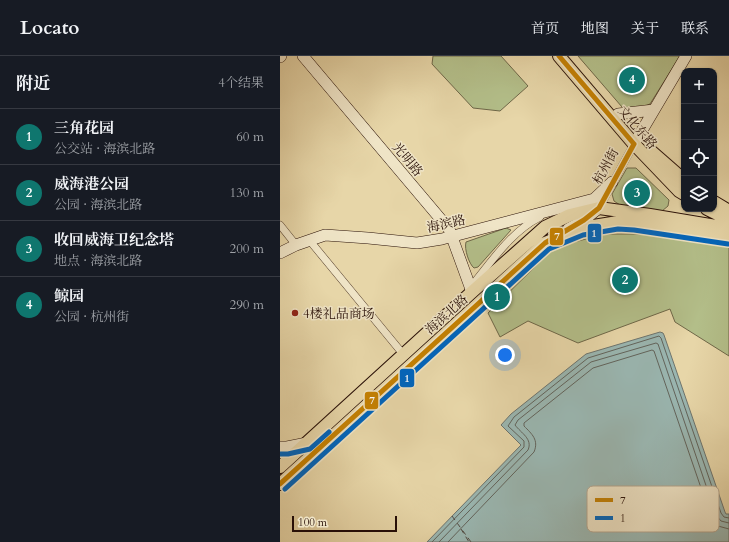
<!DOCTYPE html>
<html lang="zh">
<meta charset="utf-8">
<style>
:root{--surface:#171b24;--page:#20242c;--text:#f1f3f6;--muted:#9ea1a6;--line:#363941;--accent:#0f766e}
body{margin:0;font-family:Cardo,"Noto Serif SC",serif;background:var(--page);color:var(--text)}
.controls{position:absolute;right:12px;top:12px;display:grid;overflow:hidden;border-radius:8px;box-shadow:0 1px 3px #0004}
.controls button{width:36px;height:36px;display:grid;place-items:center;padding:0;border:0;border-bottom:1px solid var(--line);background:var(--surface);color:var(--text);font:20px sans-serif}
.scale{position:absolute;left:12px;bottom:10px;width:105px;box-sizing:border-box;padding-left:4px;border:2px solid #291007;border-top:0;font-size:11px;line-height:14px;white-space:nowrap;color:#291007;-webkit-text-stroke:3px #efe4c6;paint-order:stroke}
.you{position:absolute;left:225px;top:299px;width:14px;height:14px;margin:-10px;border:3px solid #fff;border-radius:50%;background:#1a73e8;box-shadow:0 0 0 6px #1a73e833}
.badge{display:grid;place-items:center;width:26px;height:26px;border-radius:50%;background:var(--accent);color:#fff;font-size:13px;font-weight:700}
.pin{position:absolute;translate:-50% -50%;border:2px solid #fff;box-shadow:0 1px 4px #0006}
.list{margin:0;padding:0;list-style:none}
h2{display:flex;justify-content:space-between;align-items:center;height:52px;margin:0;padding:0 16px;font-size:17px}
h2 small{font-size:13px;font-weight:400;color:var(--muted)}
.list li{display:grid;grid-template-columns:26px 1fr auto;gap:12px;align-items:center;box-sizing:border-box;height:56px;padding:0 16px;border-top:1px solid var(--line)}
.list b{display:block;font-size:15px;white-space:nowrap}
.list p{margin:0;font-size:13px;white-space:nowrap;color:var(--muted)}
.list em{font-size:13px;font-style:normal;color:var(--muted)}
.icon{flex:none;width:22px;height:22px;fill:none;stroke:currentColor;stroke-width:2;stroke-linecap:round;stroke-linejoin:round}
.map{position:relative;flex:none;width:449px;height:486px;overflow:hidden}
header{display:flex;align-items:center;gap:24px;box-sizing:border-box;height:56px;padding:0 20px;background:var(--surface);border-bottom:1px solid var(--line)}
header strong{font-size:19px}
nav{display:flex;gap:22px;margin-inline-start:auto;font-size:14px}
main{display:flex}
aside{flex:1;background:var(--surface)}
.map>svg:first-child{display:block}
</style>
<header>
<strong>Locato</strong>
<nav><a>首页</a><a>地图</a><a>关于</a><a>联系</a></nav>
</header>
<main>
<aside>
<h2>附近<small>4个结果</small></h2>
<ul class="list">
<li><span class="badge">1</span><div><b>三角花园</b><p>公交站 · 海滨北路</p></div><em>60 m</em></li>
<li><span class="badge">2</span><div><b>威海港公园</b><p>公园 · 海滨北路</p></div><em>130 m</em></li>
<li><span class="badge">3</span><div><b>收回威海卫纪念塔</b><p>地点 · 海滨北路</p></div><em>200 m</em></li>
<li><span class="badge">4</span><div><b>鲸园</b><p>公园 · 杭州街</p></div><em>290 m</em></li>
</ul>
</aside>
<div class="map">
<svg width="449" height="486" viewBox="0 0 449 486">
<rect width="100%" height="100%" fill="#e7d6a8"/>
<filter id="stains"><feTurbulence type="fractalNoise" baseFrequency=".005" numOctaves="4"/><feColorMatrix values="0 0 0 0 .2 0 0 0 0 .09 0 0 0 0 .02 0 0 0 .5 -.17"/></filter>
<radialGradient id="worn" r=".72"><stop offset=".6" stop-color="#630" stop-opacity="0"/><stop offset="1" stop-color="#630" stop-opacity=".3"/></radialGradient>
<path fill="#b3be89" stroke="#6e6748" d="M153,0h68l27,30 -28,25 -27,-3 -41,-44z
M298,0h102l-30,48 -15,6 -13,-3z
M347,112h9l33,32 -1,6 -6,5 -42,-6 -6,-4 -2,-7z
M226,172l5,2 -33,37 -4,1c-5,-4 -10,-19 -8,-26z
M326,178h34l89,10v112l-54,-34 -5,-13 -92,34 -50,-22 -28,16 -12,-24 63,-62 23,-9z"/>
<path fill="#9ab7b2" stroke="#6d746e" d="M380,276l3,1 1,2 61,177 1,2h3v28h-302l94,-97 -20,-20 10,-11 75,-60z"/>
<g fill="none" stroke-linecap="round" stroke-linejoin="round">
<path stroke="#62645c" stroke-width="1" d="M152,486l92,-95v-6l-16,-15 6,-9 74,-59 71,-22 2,2 60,175 3,4 5,1
M159,486l89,-92c5,-11 -7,-17 -13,-25l3,-5 73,-58 65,-19 2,1 58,171 5,6 8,2
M168,486l86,-90c5,-12 -2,-18 -10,-26v-3l69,-55 59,-18 2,1 57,166 7,9 11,3"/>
<path stroke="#514a43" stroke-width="1" stroke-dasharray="5 4" stroke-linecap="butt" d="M172,460l19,26
M181,473l8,13"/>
<g stroke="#58422f" stroke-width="8">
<path id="street" d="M319,152l35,-64
M0,169l16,20
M30,185l93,113
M189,233c21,-25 41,-57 71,-72"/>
</g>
<g stroke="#291007" stroke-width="12">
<path id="secondary" d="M23,0l146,173 23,63
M0,1l1,-1
M338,58l36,-4
M354,88l52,-88
M288,173l16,-9 15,-12
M0,197l16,-8 29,-10 43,3 49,5 25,-4 152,-40 18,-17
M0,391h7l20,-4"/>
</g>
<g stroke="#291007" stroke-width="14">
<path id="primary" d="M279,0l75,88 45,47 5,3
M372,96l32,28
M434,146l15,9
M427,153l22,11
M0,411l192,-175 73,-65 25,-12 29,-7 51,7 79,13
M0,428l265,-241 36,-15 37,-6 17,1 94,14"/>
</g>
<use href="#street" stroke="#efe4c6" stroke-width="7"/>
<use href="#secondary" stroke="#efe4c6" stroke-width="11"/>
<use href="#primary" stroke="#e7d6a8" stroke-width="12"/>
<g stroke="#efe4c6" stroke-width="8">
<path id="bus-1" d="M279,0l75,88
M0,428l265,-241 39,-23 15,-12 35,-64"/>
</g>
<g stroke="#efe4c6" stroke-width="8">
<path id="bus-2" d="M0,398h8l22,-5 19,-17
M5,433l264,-240 34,-14 35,-6 16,1 94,14"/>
</g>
<use href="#bus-1" stroke="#c48002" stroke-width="5"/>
<use href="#bus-2" stroke="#0065bd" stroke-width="5"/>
</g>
<circle fill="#8f2418" stroke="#efe4c6" stroke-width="1.5" cx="15" cy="257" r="4"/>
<g text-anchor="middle" stroke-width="3" stroke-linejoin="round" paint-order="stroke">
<g font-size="13" fill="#291007" stroke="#efe4c6">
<text transform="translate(358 71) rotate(49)" y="5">文化东路</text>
<text transform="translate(128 103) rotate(50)" y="5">光明路</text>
<text transform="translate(325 110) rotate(-61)" y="5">杭州街</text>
<text transform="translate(166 167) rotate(-13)" y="5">海滨路</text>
<text transform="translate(166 258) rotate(-42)" y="5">海滨北路</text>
</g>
<g font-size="13" fill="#291007" stroke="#efe4c6" text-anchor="start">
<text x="23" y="262">4楼礼品商场</text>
</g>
</g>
<rect x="307" y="430" width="132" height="46" rx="6" fill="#efe4c6" stroke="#b4a48d" stroke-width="1"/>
<rect x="315" y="442" width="18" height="4" fill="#c48002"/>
<rect x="315" y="460" width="18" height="4" fill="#0065bd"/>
<g font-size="11" fill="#291007">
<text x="340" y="448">7</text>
<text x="340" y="466">1</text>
</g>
<g stroke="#efe4c6" stroke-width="1.5">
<rect x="307" y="167" width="15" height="20" rx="4" fill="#0065bd"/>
<rect x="269" y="171" width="15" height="19" rx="4" fill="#c48002"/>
<rect x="119" y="312" width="16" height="20" rx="4" fill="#0065bd"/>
<rect x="84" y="335" width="15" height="19" rx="4" fill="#c48002"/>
</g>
<g font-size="11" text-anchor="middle" font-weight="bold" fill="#fff">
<text x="314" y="181">1</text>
<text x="277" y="184">7</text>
<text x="127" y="326">1</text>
<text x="92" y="348">7</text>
</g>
<rect width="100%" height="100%" filter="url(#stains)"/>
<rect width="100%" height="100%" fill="url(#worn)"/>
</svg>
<div class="controls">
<button>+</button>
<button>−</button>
<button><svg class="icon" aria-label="locate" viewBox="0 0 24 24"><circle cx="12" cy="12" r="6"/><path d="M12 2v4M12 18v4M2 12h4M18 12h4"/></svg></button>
<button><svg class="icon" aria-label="layers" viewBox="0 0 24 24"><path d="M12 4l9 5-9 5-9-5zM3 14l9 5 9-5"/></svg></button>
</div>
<div class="scale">100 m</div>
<div class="you"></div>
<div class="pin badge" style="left:217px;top:241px">1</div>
<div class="pin badge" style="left:345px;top:224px">2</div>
<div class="pin badge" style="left:357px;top:137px">3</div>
<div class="pin badge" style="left:352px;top:24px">4</div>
</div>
</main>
